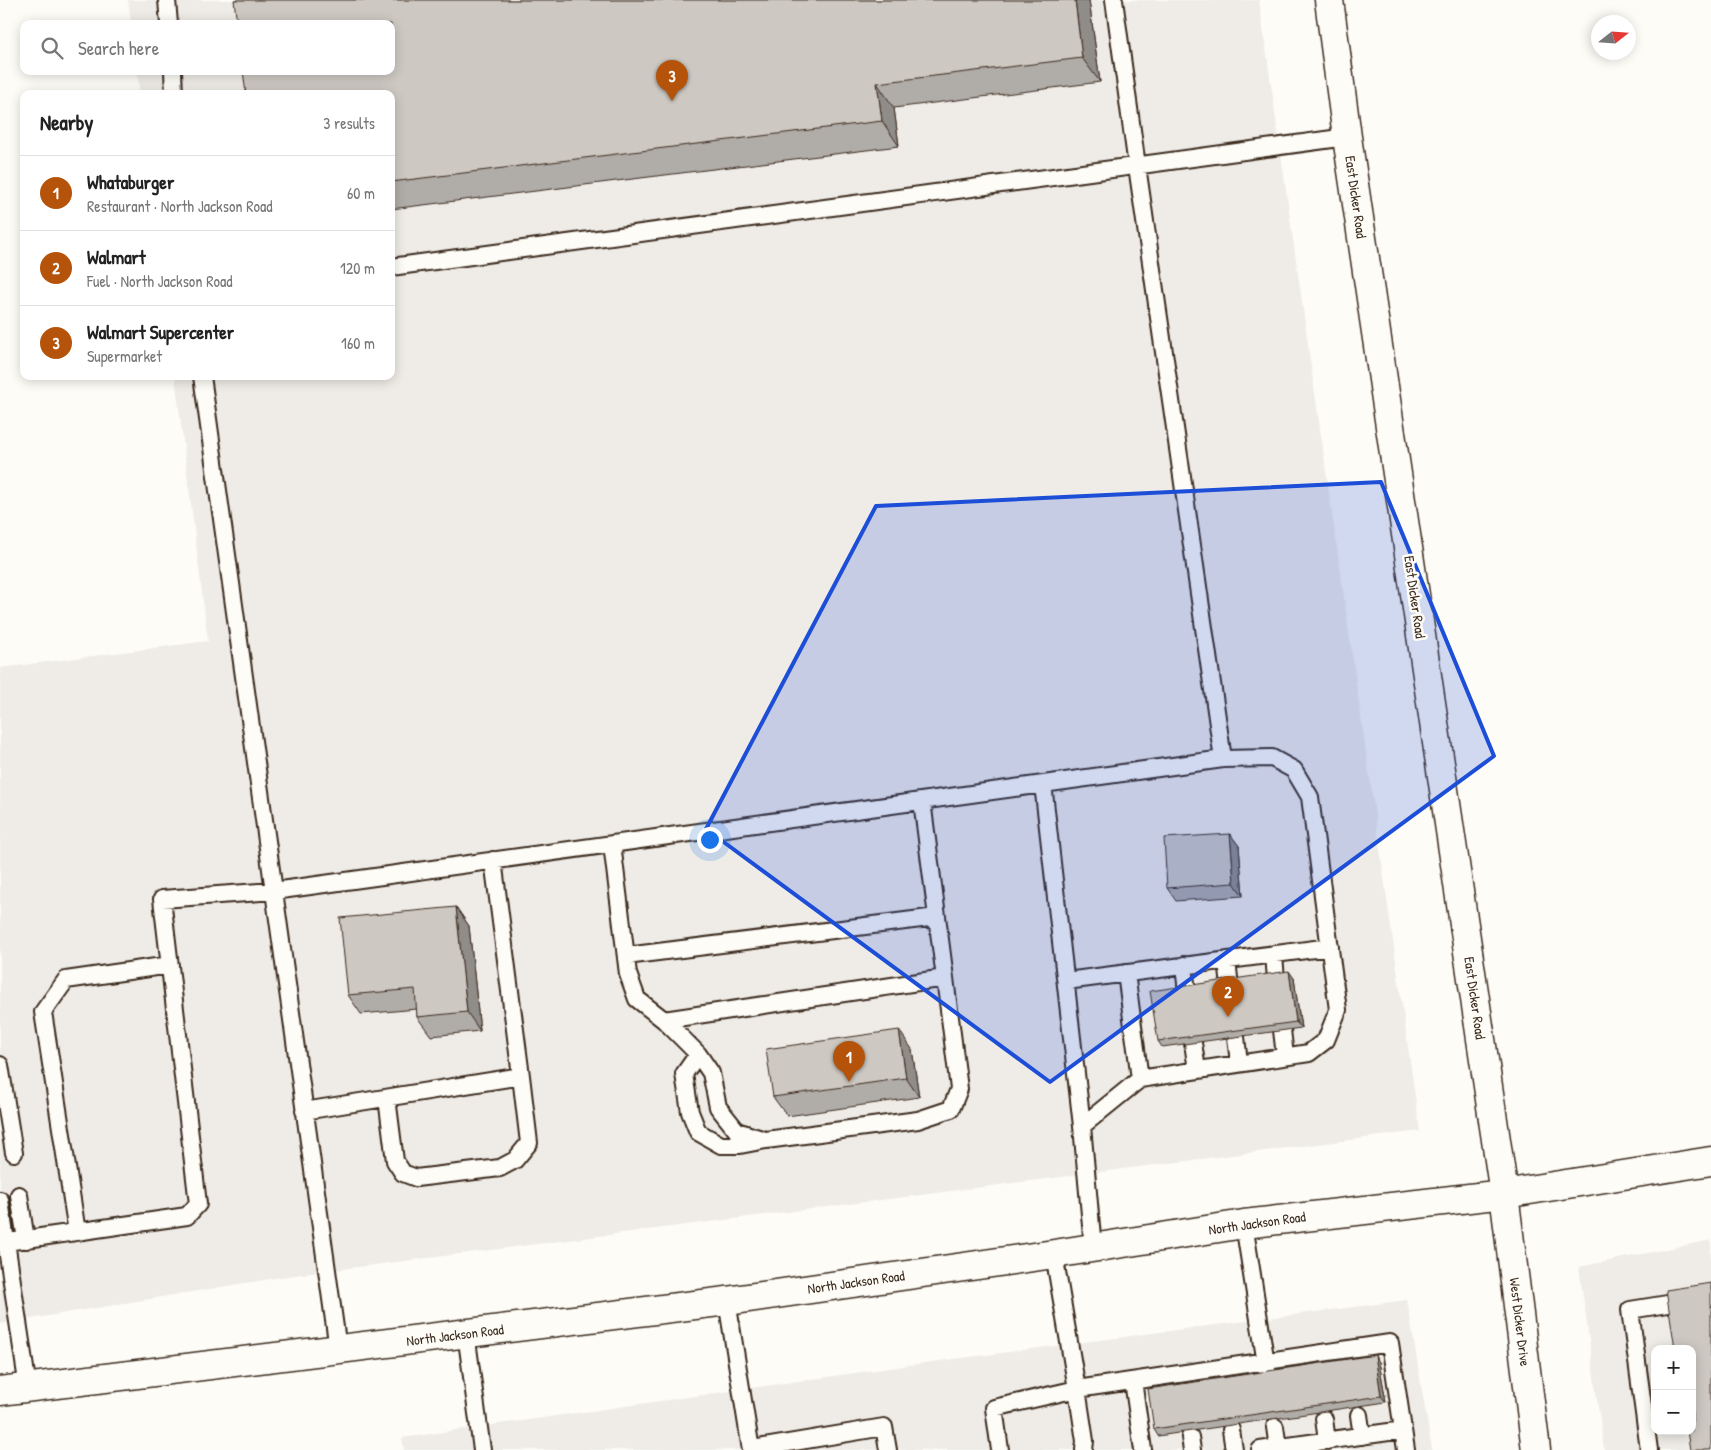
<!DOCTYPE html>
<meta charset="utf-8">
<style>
:root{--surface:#fff;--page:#f2f2f2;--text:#222;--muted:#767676;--line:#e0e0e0;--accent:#b45309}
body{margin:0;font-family:"Patrick Hand",sans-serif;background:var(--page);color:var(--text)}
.controls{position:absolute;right:15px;bottom:15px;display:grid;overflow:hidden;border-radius:10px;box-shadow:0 2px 12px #0003}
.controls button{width:45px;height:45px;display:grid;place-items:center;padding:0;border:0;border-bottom:1px solid var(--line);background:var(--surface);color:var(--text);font:25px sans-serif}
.compass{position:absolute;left:1591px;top:15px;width:45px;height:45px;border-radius:50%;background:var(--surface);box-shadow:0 2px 12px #0003;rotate:73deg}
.you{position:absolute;left:709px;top:839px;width:18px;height:18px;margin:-12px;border:4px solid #fff;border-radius:50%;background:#1a73e8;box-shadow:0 0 0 8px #1a73e833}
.badge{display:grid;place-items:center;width:32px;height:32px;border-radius:50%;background:var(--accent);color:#fff;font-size:16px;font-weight:700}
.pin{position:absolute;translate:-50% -41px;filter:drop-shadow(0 1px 2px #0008)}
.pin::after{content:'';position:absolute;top:26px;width:18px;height:15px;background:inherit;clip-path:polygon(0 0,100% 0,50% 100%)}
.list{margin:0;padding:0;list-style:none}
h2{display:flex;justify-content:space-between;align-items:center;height:65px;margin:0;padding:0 20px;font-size:21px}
h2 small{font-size:16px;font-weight:400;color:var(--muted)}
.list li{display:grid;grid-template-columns:32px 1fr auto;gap:15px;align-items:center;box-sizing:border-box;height:75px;padding:0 20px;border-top:1px solid var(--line)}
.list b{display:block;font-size:19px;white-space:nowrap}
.list p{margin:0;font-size:16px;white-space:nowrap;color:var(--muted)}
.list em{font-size:16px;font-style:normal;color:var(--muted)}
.icon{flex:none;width:28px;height:28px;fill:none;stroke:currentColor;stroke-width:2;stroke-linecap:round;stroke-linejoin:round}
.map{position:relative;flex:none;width:1711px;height:1450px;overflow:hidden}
.search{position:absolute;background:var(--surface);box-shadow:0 2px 12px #0003;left:20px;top:20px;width:375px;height:55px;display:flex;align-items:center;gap:12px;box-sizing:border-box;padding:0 18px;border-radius:10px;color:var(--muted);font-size:19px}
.panel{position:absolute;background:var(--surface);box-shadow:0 2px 12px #0003;left:20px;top:90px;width:375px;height:290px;border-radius:10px}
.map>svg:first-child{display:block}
</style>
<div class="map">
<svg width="1711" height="1450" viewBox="0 0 1711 1450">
<rect width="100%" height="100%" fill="#fdfcf7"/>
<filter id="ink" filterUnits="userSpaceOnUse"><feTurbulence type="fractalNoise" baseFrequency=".02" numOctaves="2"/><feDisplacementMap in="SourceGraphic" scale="10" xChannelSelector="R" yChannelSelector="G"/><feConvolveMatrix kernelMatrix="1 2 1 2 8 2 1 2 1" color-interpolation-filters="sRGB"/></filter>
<g filter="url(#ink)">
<path fill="#efece7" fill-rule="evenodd" d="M128,0h1131l161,1131 -1132,145 -288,48v-656l208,-27 -33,-265h216v-282h-251l-3,-23h254v-47h-260z
M1711,1240v210h-107l-25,-183zM1655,1349h37v82h-37z
M1407,1300l25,150h-1028l-2,-12 529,-76z"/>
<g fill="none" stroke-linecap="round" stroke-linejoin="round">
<g stroke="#3b2a1e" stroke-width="20">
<path id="service" d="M167,0l2,24
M173,71l1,23
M391,267l956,-130
M202,376l136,973
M1043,784l39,342 11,122
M612,844l16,130 9,25 27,21 281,-42 -23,-177
M1274,954l2,26
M626,956l311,-39
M1227,960l3,27
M1184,965l3,28
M1126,973l14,106
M1066,981l264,-34
M664,1020l34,34 13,19 7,34 19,24 28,9
M1282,1030l3,26
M1236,1037l3,26
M1193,1043l4,27
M698,1054l-14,20 6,38 8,20 23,13h19l26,-5 152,-20 33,-11 8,-20 -14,-111
M0,1065l14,88
M387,1098l8,63 8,12 13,5 84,-10 15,-8 14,-17 -8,-67
M304,1111l217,-35 -28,-216
M1082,1126l58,-47 169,-26 17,-13 12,-30 -28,-213 -16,-27 -22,-12 -49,1
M19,1195l7,45
M0,1200l6,42 -6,1
M1244,1224l23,146
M77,1232l-34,-220 23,-32 104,-15
M727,1301l24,149
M466,1333l16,117
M1133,1381l10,69
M28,1388l-22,-146 181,-26 11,-12 -36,-305 112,-8 949,-132 -86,-593 -23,-166
M1359,1415l3,21
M1324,1419l3,22
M1275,1427l3,21
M1231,1430l3,20
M1190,1437l2,13
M752,1449l132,-22 4,23
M1000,1450l-6,-42 83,-19 -23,-135
M1084,1450l1,-9 -8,-52 313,-46 16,107
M1260,1450l143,-20
M1649,1450l-19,-140 81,-13"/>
</g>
<g stroke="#3b2a1e" stroke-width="31">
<path id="secondary" d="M1329,0l18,137 157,1057 32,256
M0,1391l727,-90 327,-47 190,-30 260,-30 207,-33"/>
</g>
<use href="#service" stroke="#fdfcf7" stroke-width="16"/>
<use href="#secondary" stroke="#fdfcf7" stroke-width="28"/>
</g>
<path fill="#b0aca7" stroke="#3b2a1e" d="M234,0h855l11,82 -206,26 5,38 -508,63v-115z
M1230,834l9,12 4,50 -67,5 -9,-13z
M456,907l13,19 11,105 -49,5 -14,-19v-8l-56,5 -13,-19z
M1294,978l7,50 -139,19 -4,-6z
M912,1049l7,48 -132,19 -14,-19z
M1379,1362l7,40 -228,34 -4,-7z"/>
<path fill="#908c88" stroke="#3b2a1e" d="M1075,0h14l11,82 -18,-24z
M877,83l17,25 5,38 -17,-25z
M1230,834l9,12 4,50 -9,-13z
M456,907l13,19 11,105 -13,-19z
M1289,971l5,7 7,50 -5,-6z
M899,1030l13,19 7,48 -13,-19z
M1375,1355l4,7 7,40 -5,-6z"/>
<path fill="#cdc8c2" stroke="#3b2a1e" d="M234,0h841l7,58 -205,25 5,38 -491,61v-88h-145l-3,-23h148v-47h-154z
M1230,834l4,49 -67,5 -3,-50z
M456,907l11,105 -50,5 -2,-28 -67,6 -8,-77z
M1289,971l7,51 -138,19 -8,-50z
M899,1030l7,48 -133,19 -7,-48z
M1711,1283v167h-21l-3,-19h5v-82h-17l-9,-59z
M1375,1355l6,41 -227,33 -6,-40z"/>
</g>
<path fill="#1d4ed8" fill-opacity="0.2" stroke="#1d4ed8" stroke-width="4" stroke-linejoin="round" d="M1381,482l113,274 -444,326 -344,-253 170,-323z"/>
<g text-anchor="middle" stroke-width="5" stroke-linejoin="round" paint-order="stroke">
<g font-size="14" fill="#3b2a1e" stroke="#fdfcf7">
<text transform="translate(1356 197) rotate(82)" y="5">East Dicker Road</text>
<text transform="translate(1415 597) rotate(82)" y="5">East Dicker Road</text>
<text transform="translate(1475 998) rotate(82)" y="5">East Dicker Road</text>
<text transform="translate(1257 1223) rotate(-8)" y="5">North Jackson Road</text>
<text transform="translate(856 1282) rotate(-8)" y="5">North Jackson Road</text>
<text transform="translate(1520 1322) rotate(83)" y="5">West Dicker Drive</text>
<text transform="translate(455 1335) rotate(-7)" y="5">North Jackson Road</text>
</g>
</g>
</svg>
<div class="controls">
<button>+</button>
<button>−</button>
</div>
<svg class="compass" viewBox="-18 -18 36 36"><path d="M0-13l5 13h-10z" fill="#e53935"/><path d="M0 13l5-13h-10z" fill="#767676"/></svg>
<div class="you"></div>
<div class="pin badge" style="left:849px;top:1082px">1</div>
<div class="pin badge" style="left:1228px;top:1017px">2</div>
<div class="pin badge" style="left:672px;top:101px">3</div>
<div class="search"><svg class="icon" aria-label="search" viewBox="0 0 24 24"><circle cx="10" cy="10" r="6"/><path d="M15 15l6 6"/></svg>Search here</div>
<section class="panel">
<h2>Nearby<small>3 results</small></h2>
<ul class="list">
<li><span class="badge">1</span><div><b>Whataburger</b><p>Restaurant · North Jackson Road</p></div><em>60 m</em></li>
<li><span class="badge">2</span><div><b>Walmart</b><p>Fuel · North Jackson Road</p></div><em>120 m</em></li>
<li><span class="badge">3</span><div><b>Walmart Supercenter</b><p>Supermarket</p></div><em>160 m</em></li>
</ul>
</section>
</div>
